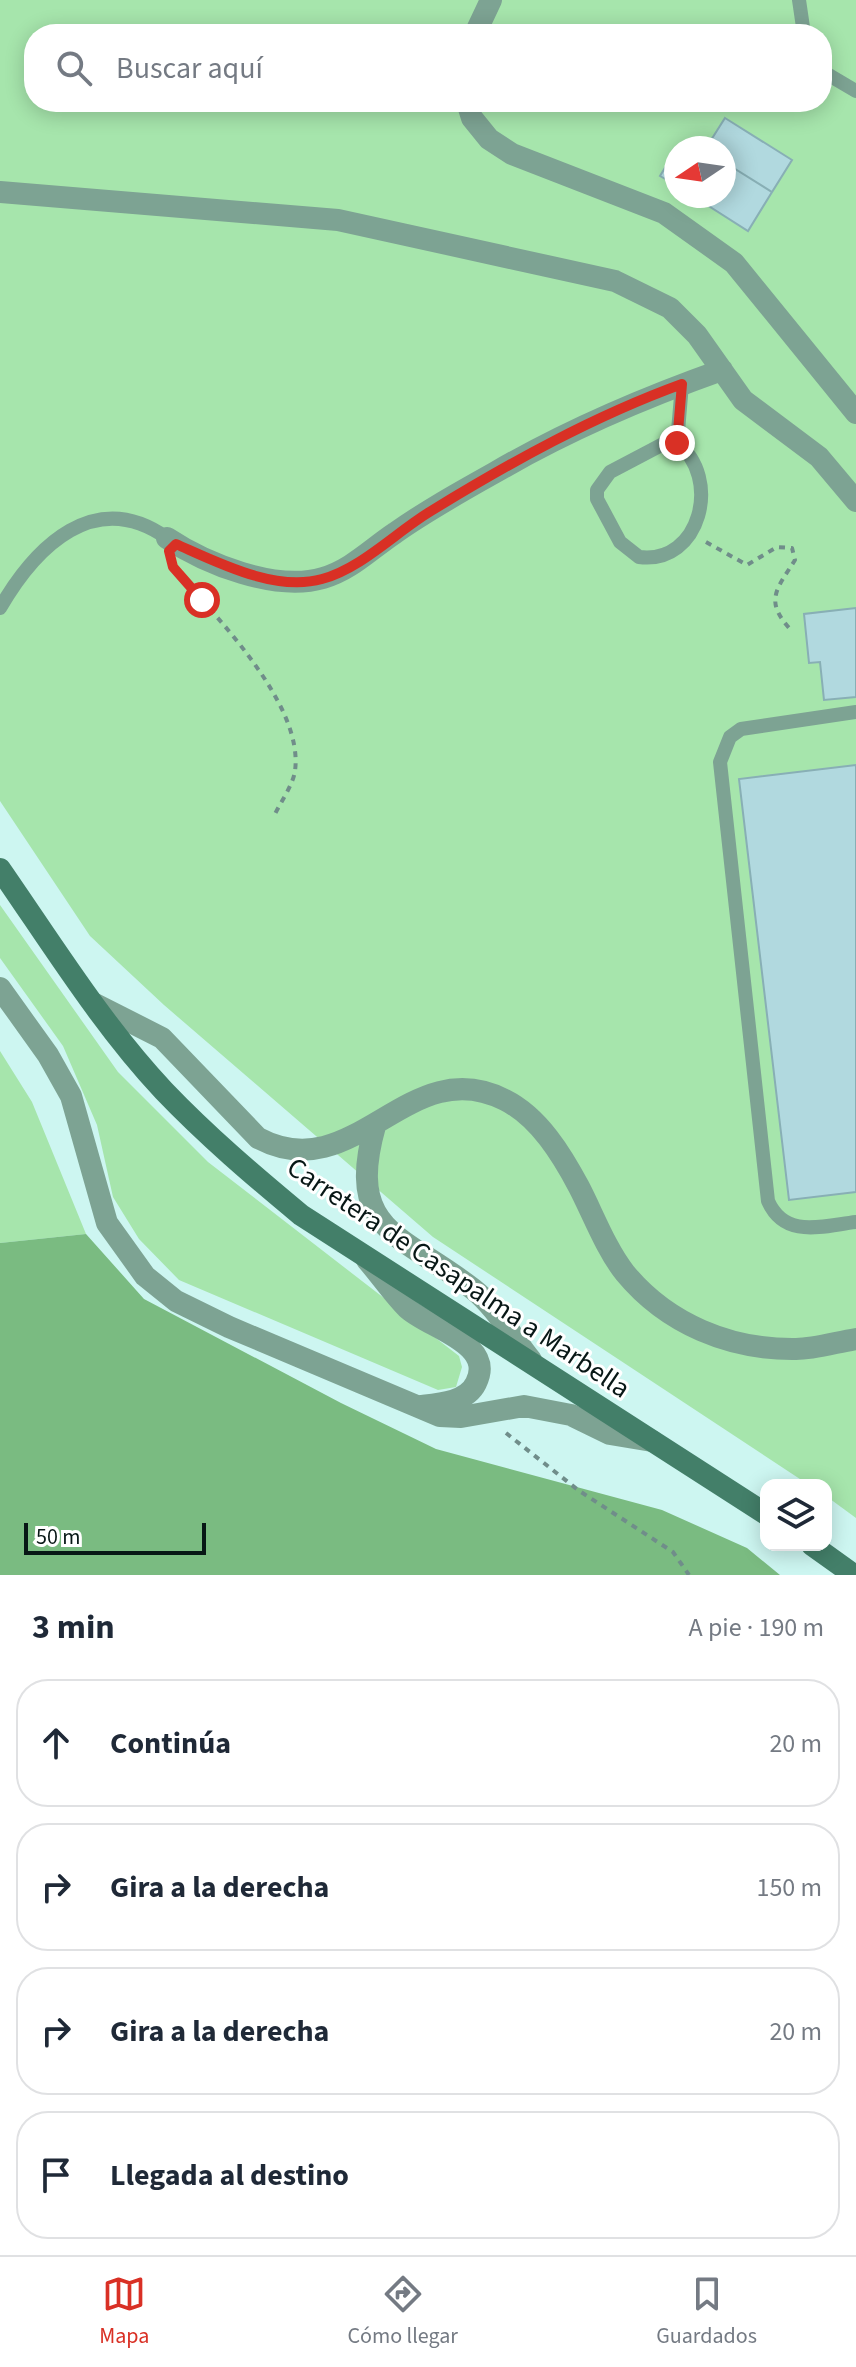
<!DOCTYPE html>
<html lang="es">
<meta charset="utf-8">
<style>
:root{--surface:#fff;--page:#f2f2f3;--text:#1f2937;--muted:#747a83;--line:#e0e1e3;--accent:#d93025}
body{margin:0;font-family:"Source Sans 3",sans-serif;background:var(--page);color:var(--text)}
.controls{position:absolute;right:24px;bottom:24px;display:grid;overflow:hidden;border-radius:16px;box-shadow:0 4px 20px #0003}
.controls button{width:72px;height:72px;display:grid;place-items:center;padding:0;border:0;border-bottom:2px solid var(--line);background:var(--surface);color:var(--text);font:40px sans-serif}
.compass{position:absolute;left:664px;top:136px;width:72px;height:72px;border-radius:50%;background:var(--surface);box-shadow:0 4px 20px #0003;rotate:257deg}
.scale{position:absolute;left:24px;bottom:20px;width:182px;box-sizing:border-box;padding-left:8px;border:4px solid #081716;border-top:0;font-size:22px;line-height:28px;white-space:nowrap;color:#081716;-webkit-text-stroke:6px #fff;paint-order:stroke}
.stop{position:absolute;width:24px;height:24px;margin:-18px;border:6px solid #d93025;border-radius:50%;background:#fff}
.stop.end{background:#d93025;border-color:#fff;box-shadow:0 2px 8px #0008}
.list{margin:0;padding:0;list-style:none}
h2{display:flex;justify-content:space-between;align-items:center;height:104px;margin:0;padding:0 32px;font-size:34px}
h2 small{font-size:26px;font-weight:400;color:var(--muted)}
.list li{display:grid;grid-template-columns:52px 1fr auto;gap:24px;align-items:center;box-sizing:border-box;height:128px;margin:0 16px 16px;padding:0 16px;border:2px solid var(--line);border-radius:32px}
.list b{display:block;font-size:30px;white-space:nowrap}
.list em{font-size:26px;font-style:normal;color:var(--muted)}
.icon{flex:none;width:44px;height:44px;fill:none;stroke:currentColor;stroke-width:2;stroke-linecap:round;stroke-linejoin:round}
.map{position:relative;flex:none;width:856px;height:1575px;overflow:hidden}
.search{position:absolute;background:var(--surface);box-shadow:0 4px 20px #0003;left:24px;right:24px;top:24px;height:88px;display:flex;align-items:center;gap:20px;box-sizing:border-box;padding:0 28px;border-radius:32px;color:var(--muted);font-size:30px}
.sheet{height:680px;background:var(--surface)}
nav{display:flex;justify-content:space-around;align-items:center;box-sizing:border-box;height:112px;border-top:2px solid var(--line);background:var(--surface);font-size:22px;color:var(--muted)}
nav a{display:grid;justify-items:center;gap:4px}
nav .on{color:var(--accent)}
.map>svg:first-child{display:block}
</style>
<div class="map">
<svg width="856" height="1575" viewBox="0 0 856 1575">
<rect width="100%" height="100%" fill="#cdf6f1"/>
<path fill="#a6e5ac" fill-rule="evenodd" d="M0,0h856v1518l-30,-22v-11h-17l-376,-248 -269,-232 -74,-69 -90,-135zM34,34h788v68h-788zM676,148h48v48h-48z
M0,905l118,167 90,90 251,194 3,11 -6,20 -18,3 -259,-110 -40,-41 -26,-42 -16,-72 -34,-79 -63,-88z
M0,1051l32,51 54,132 -86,9z"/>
<path fill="#7abb81" d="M86,1234l58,65 197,104 95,46 226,61 85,38 33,27h-780v-332z"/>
<path fill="#b1d9df" stroke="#88afb5" stroke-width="2" d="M725,118l67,42 -20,32 -48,-30v-14h-18z
M676,150v35l-16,-9z
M724,162l48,30 -24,39 -55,-35h31z
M856,608v89l-32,3 -4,-38 -11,1 -5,-49z
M856,765v427l-67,8 -50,-421z"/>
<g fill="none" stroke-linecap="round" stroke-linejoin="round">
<path stroke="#708d8a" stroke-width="4" stroke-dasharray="6 6" stroke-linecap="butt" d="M706,542l41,23 30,-18 15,1 3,12c-19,30 -31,41 -4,70
M178,573c40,46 126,132 117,198 -2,14 -15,32 -21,45
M506,1433l72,57 95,62 16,23"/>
<path stroke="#7da393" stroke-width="14" d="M799,0l5,34
M822,71l34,20
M667,442l10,1c45,34 24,122 -38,114l-19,-15 -23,-43v-9l13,-18z
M677,443l5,-59
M0,608c36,-62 95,-121 167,-70
M856,712l-115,17 -11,8 -10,25 48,439c17,38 54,25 88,21"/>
<path stroke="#7da393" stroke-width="22" d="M475,34l16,-34
M467,102l5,16 17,21 23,15 152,59 70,50 122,150
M0,192l338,28 277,61 55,27 27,27 46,65 76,57 37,44
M167,538c39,26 109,54 156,40 28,-8 48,-29 72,-45 31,-22 65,-41 99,-60 72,-42 149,-75 228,-103
M0,988l48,67 23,41 36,127 38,53 31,25 53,26 211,89 21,1 63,-11 47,9 39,19 42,7
M95,1004l67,34 96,100c97,52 150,-88 247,-38 34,17 57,55 74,87 14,27 27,62 46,86 42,51 105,77 171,76 19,0 41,-7 60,-10
M375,1126c-30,107 28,108 98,163 22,17 40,49 58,71
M367,1260c14,16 26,34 40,48 21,20 89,35 69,75 -9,19 -36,21 -55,23"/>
<path stroke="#437f69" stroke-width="22" d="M0,869c52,75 102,156 164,222 43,45 90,85 137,124l465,299
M812,1545l42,30"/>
</g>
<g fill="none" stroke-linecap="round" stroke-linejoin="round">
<path stroke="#d93025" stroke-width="10" d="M202,600l-29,-33 -4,-16 7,-7c43,19 99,48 146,35 40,-11 74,-47 109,-68 80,-49 163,-95 251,-127l-5,59"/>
</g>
<g text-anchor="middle" stroke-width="6" stroke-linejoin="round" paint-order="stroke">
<g font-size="28" fill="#081716" stroke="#fff">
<text transform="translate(459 1277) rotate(34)" y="10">Carretera de Casapalma a Marbella</text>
</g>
</g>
</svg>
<div class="controls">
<button><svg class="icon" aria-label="layers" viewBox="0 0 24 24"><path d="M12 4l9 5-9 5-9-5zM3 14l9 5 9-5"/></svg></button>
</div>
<svg class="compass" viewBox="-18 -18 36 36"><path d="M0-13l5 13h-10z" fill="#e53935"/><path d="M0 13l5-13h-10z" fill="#747a83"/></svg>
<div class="scale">50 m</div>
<div class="stop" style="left:202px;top:600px"></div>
<div class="stop end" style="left:677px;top:443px"></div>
<div class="search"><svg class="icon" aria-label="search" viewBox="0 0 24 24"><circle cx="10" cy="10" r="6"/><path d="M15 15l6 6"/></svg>Buscar aquí</div>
</div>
<section class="sheet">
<h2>3 min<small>A pie · 190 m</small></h2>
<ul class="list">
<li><svg class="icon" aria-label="ahead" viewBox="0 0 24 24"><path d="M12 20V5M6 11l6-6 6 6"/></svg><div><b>Continúa</b></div><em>20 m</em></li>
<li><svg class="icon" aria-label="right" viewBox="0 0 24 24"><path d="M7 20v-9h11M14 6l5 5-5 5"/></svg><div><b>Gira a la derecha</b></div><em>150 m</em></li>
<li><svg class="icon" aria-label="right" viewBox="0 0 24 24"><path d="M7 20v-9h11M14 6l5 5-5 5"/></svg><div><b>Gira a la derecha</b></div><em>20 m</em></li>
<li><svg class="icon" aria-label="arrive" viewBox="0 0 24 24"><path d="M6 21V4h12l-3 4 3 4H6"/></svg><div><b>Llegada al destino</b></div></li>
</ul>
</section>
<nav>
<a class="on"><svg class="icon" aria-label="map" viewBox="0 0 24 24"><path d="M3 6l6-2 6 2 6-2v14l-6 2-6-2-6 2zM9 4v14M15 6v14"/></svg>Mapa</a>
<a><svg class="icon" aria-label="directions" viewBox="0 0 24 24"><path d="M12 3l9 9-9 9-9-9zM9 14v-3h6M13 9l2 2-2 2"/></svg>Cómo llegar</a>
<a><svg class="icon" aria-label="saved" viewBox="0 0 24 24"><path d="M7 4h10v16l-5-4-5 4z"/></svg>Guardados</a>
</nav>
